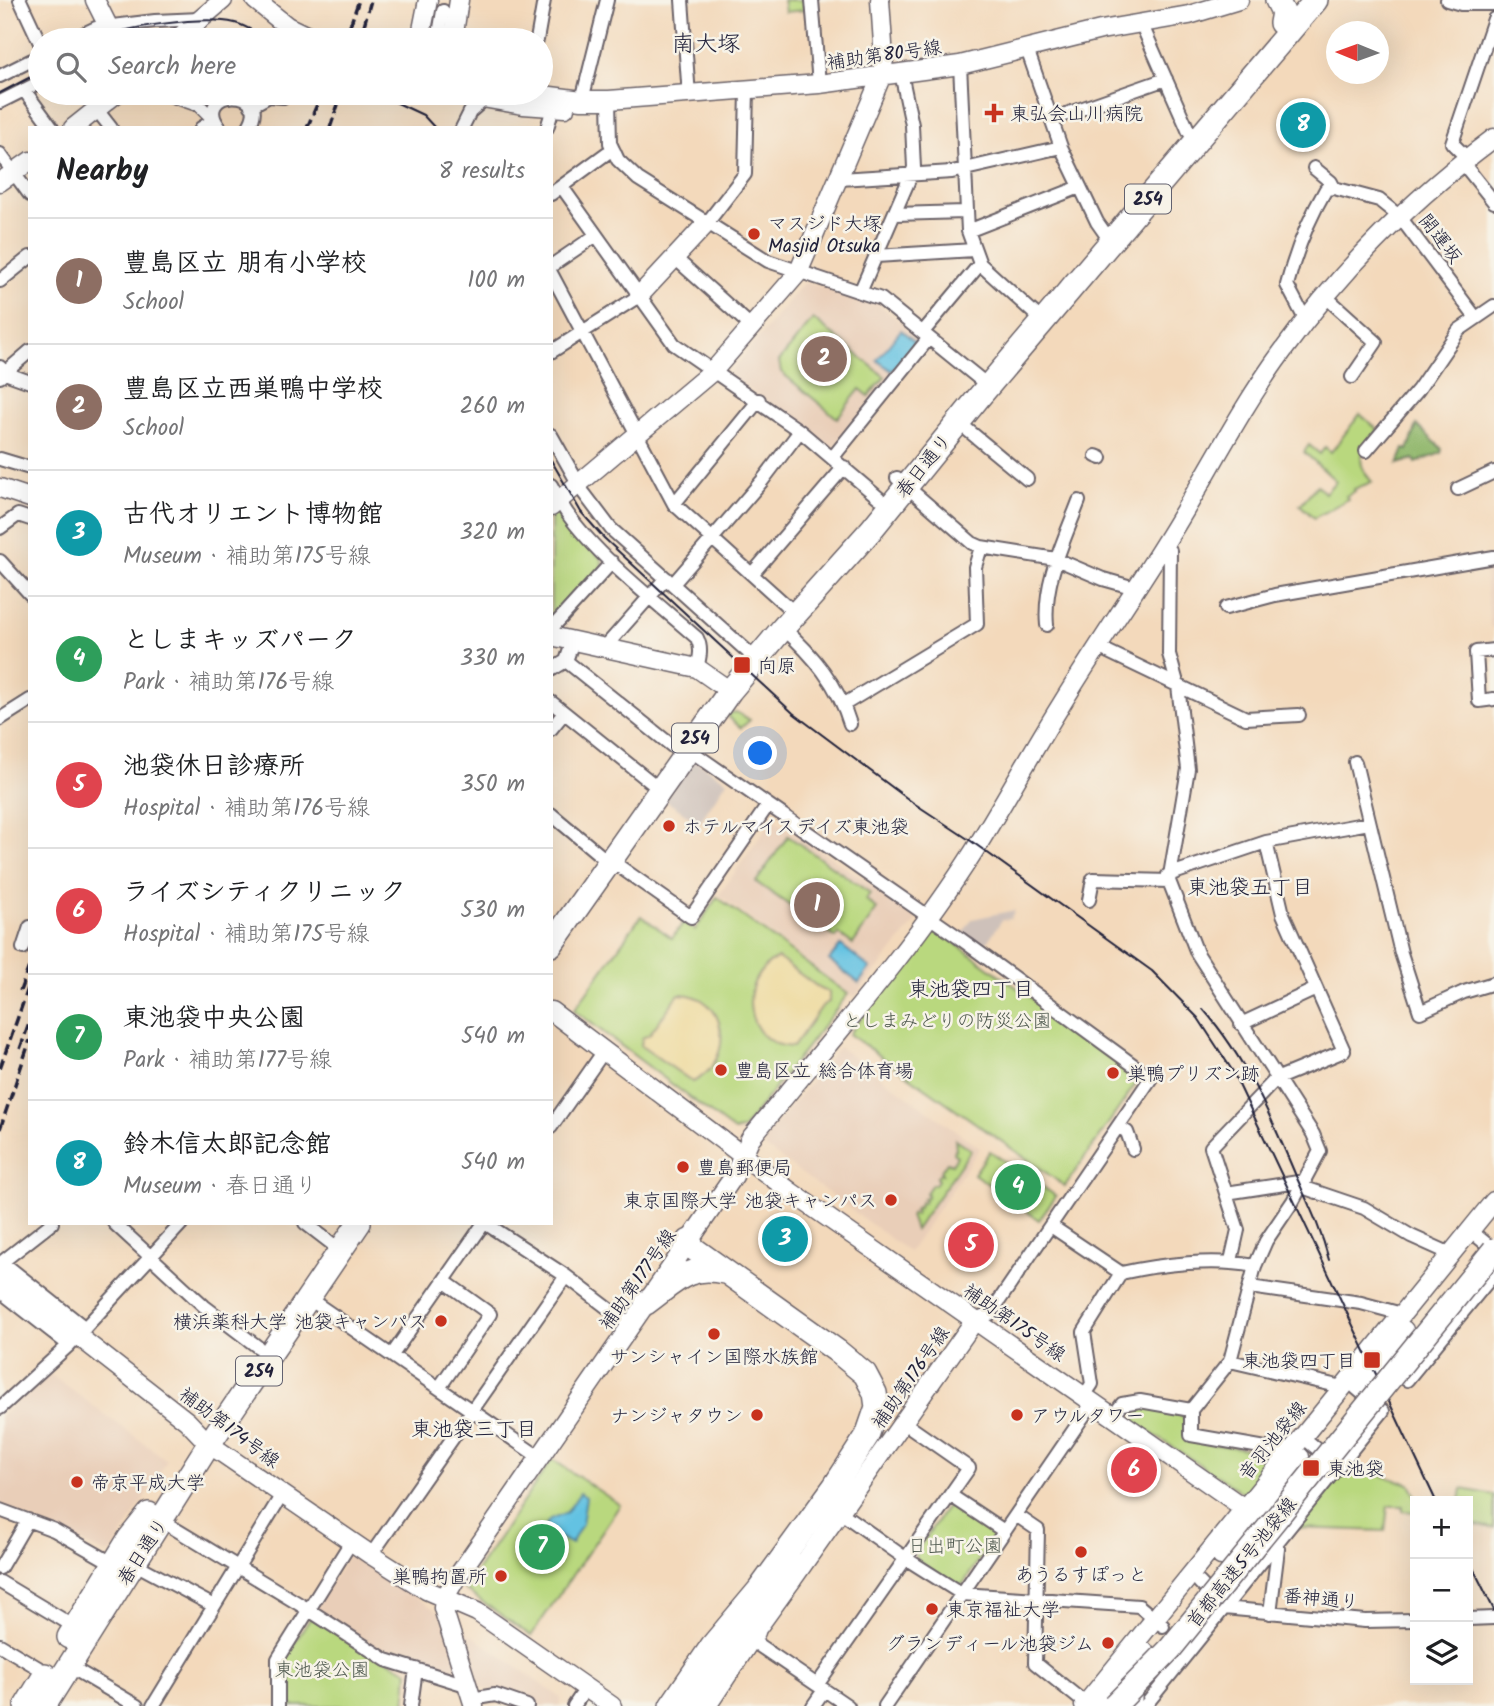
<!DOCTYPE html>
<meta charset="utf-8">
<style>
:root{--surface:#fff;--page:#f2f2f2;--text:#202124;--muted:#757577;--line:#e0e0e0;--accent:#0b8043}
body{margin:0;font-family:Kalam,"Klee One",sans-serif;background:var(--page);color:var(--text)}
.controls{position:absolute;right:21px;bottom:21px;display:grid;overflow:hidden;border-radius:0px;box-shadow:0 7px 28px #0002}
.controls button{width:63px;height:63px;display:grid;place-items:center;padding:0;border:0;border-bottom:2px solid var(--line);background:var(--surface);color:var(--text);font:35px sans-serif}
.compass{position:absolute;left:1326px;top:21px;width:63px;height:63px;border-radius:50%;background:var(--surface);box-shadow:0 7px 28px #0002;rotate:271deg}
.you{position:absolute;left:761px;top:754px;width:24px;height:24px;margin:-18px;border:5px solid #fff;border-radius:50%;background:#1a73e8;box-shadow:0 0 0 10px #1a73e833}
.badge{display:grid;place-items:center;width:46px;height:46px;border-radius:50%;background:var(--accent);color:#fff;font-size:23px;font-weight:700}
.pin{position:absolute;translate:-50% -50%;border:4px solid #fff;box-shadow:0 2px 7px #0006}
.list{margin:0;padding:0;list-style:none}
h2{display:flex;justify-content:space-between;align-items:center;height:91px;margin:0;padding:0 28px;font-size:30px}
h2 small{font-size:23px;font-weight:400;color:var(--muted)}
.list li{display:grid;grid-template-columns:46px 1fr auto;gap:21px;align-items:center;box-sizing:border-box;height:126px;padding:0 28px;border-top:2px solid var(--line)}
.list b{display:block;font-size:26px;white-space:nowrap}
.list p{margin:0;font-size:23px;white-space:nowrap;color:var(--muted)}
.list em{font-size:23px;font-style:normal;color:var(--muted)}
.icon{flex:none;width:38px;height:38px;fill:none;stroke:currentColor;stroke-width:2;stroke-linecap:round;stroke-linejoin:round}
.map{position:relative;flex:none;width:1494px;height:1706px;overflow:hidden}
.search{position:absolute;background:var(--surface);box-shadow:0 7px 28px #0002;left:28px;top:28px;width:525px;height:77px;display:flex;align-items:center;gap:18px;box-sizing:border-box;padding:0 24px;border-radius:38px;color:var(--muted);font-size:26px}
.panel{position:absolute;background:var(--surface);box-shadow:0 7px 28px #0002;left:28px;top:126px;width:525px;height:1099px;border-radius:0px}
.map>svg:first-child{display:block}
</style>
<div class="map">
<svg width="1494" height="1706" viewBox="0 0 1494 1706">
<rect width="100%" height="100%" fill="#f7f3e8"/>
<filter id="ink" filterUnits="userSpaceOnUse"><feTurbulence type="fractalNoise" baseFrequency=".0143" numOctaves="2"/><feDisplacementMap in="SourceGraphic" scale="14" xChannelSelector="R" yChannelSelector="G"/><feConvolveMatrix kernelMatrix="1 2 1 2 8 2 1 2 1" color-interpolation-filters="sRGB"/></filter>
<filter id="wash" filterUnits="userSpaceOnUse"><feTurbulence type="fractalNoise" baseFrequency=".00686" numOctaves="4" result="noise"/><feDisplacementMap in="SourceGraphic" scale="28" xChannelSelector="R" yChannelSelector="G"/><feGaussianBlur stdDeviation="1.57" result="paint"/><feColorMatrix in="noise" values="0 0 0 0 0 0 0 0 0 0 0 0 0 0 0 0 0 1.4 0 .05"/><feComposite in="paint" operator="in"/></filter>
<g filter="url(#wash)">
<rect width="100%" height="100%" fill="#f3d9bb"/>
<path fill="#e9ceb8" d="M804,282l71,19 42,35 1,9 -84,101 -7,1 -98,-73z
M1494,557v70h-4l-7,-68z
M771,821h5l141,94v5l-62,77 -136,-102z
M839,1047l141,101 -71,104 -144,-105 -1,-8z
M50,1374l117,86 -55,92 -6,2 -106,-50v-87z
M351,1551l210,147 -2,8h-22l-140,-46 -82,-51z"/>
<path fill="#cec1ba" d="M693,759l34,22 -28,42 -34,-23z
M1015,910l-5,9 -8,1 -19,28 -20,-15 9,-14z"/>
<path fill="#b9d87e" stroke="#6e7d5c" stroke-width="2" d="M783,0h21v10l-19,2z
M813,319l72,58 -16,19 -9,-7 -23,29 -56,-46 -2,-11z
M1360,414l18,16c-15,21 -26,29 -6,52l-18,7 1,2 -9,5 2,3 -34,19 -14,-13 17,-20 8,8 11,-12 -32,-29 5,-7 11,9 5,-7 6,5z
M557,512l15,19 30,28v8l-48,53 -3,-1v-102z
M736,712l14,8 -9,8 -16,-14z
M788,836l82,57 -4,7 11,9 -24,35 -14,-10 -3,4 -80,-56z
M717,897l131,97 -106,136 -8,1 -160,-121 67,-94 31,22 12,-16 11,8z
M928,933h13l196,141v8l-72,104 -216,-152z
M955,1139l16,11 -56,80 -5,-14 2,-3 3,2 1,-3 -2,-2 2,-3 3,1 1,-6 3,1 2,-3 -2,-2 4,-1 1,-3 -2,-1 6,-9 3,1 3,-5 -2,-2 4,-5 2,1 -1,-3 6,-9 5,2 5,-8 -4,-3 3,-5z
M990,1151l66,45 -17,24 -65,-46z
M1141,1405l35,5 12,12v16l7,4 76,10 4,8 -30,34 -111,-72z
M552,1459l68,46 -89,131 -67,-47z
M1350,1466l60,18 8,17h-3v11l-12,-1v-5h-15l-3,25 -88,-3z
M1462,1489l32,6v33l-24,-4 -2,-6v-17h-8z
M956,1504l38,26v7l-31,47 -8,2 -38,-26 -2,-7 33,-48z
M311,1617l97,54 -3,35h-122v-45z"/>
<path fill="#92b86d" stroke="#5a6d54" stroke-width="2" d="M1417,425l25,24 -1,4 -25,10 -2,-4 -16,5 6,-15 4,1z"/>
<path fill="#eeda9e" stroke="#887e6c" stroke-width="2" d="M778,958l44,32 7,2v10l-6,3 -30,42c-50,-1 -58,-69 -15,-89z
M679,994c50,0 57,68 14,88l-52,-36 1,-8 7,-3z"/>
<path fill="#64c2e2" stroke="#43728e" stroke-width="2" d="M901,330l14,12 -23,29 -15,-11z
M841,945l29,23 -11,15 -30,-23z
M580,1493l6,4 -4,27 -11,20 -28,-15 7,-10 17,-7z"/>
</g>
<g filter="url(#ink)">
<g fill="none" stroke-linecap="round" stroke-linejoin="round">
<g stroke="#6b6268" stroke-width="16">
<path id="street" d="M20,0l20,43
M682,0l7,96
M812,0l7,84
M1447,0l14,4h33
M1141,23l48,109
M71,40l25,-12 59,-7 45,-2
M438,40l5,-29
M537,40l7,-40
M1027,49l34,98 36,75 14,20
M960,65l8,166 12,33 55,50
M0,76l40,-20
M24,90l28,38
M582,100l25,-100
M609,100l1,43 8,17 20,19 130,82 113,38 100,81
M195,101l19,19 -13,8
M0,102l40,-20
M251,106l18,-10 14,1 8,-4
M97,110l14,18
M1052,119l114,-40
M220,128c-31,-40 56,-44 28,0
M462,128l8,-16 16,-14
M547,128l6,-20
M0,154l30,41
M1467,158l-15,-15 42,-124
M1462,162l32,40
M1314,168l17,14 3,6
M840,179l112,-7 109,-25
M562,187l112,157 126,87 79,67
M551,194l56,-41 7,-2
M895,214l70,-2
M707,223l38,-49 2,-83
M968,231l112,-44
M876,256l98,-6
M675,258l77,69
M551,266l44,-30
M551,273l123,231 113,102
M0,281l30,-24
M861,290l53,-122 -2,-43 -11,-52
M1325,296l51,46 -24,35
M1306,321l-19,-36c9,-35 21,-65 39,-96l8,-1 45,12 21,17 76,101
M923,332l57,-68
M551,352l88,-56
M0,367l5,6 25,9
M0,377l30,-26
M958,422l69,57
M551,435l32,57 28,37 137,123
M1366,451l52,-61 41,-60 35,-24
M1096,456l5,2
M833,457l96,-119
M0,459l30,9
M897,478l75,65 9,4 75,12 47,20 32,9
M551,485c5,9 10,19 16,28 31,44 89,89 130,125 5,10 3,19 0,30
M1458,489l36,-17
M674,504l85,-104
M0,528l18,-13 12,4
M1164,545l6,5 -1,104 9,32 10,83 -19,112 28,72 116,181 7,17 -27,50 -27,40 -11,25 -25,95 -39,49v25l98,17
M0,561l30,33
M752,574l92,-107
M673,584l89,-103 38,-50
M1226,608l49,-13 219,-38
M1047,625c-4,-43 17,-84 32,-124
M783,628c30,27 55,56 67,96
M551,629l61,-67
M605,647l61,-69
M1098,647l148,71 53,-3
M1494,650l-18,2 3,49 15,-2
M566,661l110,88
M551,670l15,-9 7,-20
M551,702l101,81
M843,705l134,-81 -2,-57 6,-20
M0,719l30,-19
M551,729l13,-16
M688,749l270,188 193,141 -161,236 -15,6
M1355,762l46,191 19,59 44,-20 30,-9
M551,814l49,41
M610,860l81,57 77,-112
M1168,875l98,-33 103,-19
M1089,900l4,-21 76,2
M23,948l7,-21
M1241,1024l75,-35
M551,1127l53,-76
M1119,1127l8,5 6,17
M1302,1187l62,21 47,28 40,18
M1226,1193l79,-12
M52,1223l-50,39 83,66
M114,1223l90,83 54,41
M305,1223l26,20
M485,1223l81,53 64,49
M1051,1226l70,47 -37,59 8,52 -8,12
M1478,1237l16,13
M1231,1261l7,-31 -27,-83 65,-68 68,-28 -61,-137 -17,-72
M1121,1273c41,-9 93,-15 134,-7
M1250,1287l111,16 41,11
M0,1291l69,54 113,-122
M308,1298l231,159
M392,1355l92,-132
M1230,1361l112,26
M1392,1372l15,8 87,-106
M439,1388l51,-74 -46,-33
M0,1408l69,-63
M1113,1416l9,-12 18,-3 51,9
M1310,1443l19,16
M950,1495l54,36
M0,1510l54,20 60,34
M840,1512l65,46 57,36 177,12 24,20
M1016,1515l22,15 -3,133 51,41
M162,1521l147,89 77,50 80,25
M371,1555l195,-279
M139,1566l75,40
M0,1568l28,-48
M0,1582l75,45
M1199,1582l25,26 141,13 50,-1
M1270,1613l8,-64 -7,-6
M1468,1619l26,-1
M751,1640l97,66
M0,1645l47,28
M76,1670l61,36
M817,1685l152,-217 -66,-46
M471,1699l24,-4 32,11
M153,1706l130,-213
M278,1706v-47l73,-117
M411,1706l5,-37
M574,1706l6,-9
M813,1706l11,-16
M885,1706l208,-304
M1135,1706l1,-15
M1145,1706l238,-295 -27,-23"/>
</g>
<g stroke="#6b6268" stroke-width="21">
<path id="secondary" d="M95,0l20,40
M255,0l32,26 29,14
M176,40l47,-40
M420,40l8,-40
M453,40l6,-40
M172,93l23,8
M454,93l69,12 42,3
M527,93l55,7h27l210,-16 141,-19 141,-35 88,-15 50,-15
M73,128l44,-35
M0,182l30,-21
M639,296l68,-73
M0,488l30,10
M551,507l163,-137 84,-97 84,-198 2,-16 -4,-59
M551,636l146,32 33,23
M551,1011l240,181 463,323
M0,1275l187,146 22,23 162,111 55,35 51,22 135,94
M1362,1381l42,-51
M1221,1556l79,-99
M792,1580l183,-260
M474,1706l-31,-98 1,-9 11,-19 279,-404 16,-37c76,-94 159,-185 224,-288 30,-48 57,-98 87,-146 33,-54 69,-106 102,-159 41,-64 74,-133 119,-194 59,-82 131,-154 212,-214
M707,1706l49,-74
M1084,1706l410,-505
M1101,1706l43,-55"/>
</g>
<g stroke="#6b6268" stroke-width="26">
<path id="highway" d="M1277,0l6,12 -2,11
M551,945l179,-254 53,-63 88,-98 108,-133 337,-397
M646,1303c27,-19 42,-40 78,-31
M69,1637l60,-98 20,-25
M745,1641l44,-61 5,-15
M26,1706l19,-31
M44,1706l165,-262 150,-221
M671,1706l41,-60 47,-56 75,-103 33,-51 10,-29 -2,-14 -10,-19 -28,-23 -143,-102 -5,-8
M691,1706l58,-83"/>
</g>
<use href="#street" stroke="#fff" stroke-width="12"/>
<use href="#secondary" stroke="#fff" stroke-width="18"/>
<use href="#highway" stroke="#fff" stroke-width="23"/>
<path stroke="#22223b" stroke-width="2" d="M94,40c29,-13 110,-25 141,-17 12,3 23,11 34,17
M0,93l40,-21
M376,93l47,22 12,13
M551,460l30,52 23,26 189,175 119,89 59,39 181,130 46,47 34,52 204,431
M1203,1009c43,49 68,108 93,167 13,29 25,53 33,84
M1468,1558l26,52"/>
<path stroke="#22223b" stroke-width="3.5" stroke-dasharray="10 5" stroke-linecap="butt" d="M345,40l14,-40
M360,40l11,-40
M377,96l13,3
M307,128l15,-35
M330,128l12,-35
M20,991l10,-27
M20,1049l10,-28
M0,1068l30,-85
M0,1129l30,-89"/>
<g stroke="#6b6268" stroke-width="26" stroke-linecap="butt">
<path id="highway-bridge" d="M1114,1706l56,-57 324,-399"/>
</g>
<use href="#highway-bridge" stroke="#fff" stroke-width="23"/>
</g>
</g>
<g fill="#c8321e" stroke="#f7f3e8" stroke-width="2.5">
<path d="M990.5 102.5h7v7h7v7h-7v7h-7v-7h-7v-7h7z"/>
<circle cx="754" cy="234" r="7"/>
<rect x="733" y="656" width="18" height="18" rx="3.5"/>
<circle cx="669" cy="826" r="7"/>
<circle cx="721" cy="1070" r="7"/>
<circle cx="1113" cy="1073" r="7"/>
<circle cx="683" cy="1167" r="7"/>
<circle cx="891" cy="1200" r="7"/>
<circle cx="441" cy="1321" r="7"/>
<circle cx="714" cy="1334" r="7"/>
<rect x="1363" y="1351" width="18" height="18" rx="3.5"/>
<circle cx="757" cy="1415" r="7"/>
<circle cx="1017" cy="1415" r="7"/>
<rect x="1302" y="1459" width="18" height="18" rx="3.5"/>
<circle cx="77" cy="1482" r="7"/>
<circle cx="1081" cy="1552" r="7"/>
<circle cx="501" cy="1576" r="7"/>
<circle cx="932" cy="1609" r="7"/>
<circle cx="1108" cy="1643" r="7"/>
</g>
<g text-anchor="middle" stroke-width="5" stroke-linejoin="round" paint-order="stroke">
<g fill="#f7f3e8" stroke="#62616f" stroke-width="2">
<rect x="1125" y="184.5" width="46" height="29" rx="5"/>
<rect x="672" y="723.5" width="46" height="29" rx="5"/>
<rect x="236" y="1356.5" width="46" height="29" rx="5"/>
</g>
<g font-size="18" font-weight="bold" fill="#22223b">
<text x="1148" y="205">254</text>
<text x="695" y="744">254</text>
<text x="259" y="1377">254</text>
</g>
<g font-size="19" fill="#22223b" stroke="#f7f3e8">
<text transform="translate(884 54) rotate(-8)" y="7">補助第80号線</text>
<text transform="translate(1441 238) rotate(52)" y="7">開運坂</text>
<text transform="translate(923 465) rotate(-51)" y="7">春日通り</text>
<text transform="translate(637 1279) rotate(-55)" y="7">補助第177号線</text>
<text transform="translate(1015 1322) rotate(35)" y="7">補助第175号線</text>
<text transform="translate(910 1377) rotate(-55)" y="7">補助第176号線</text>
<text transform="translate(230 1427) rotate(37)" y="7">補助第174号線</text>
<text transform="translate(1272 1440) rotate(-51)" y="7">音羽池袋線</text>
<text transform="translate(142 1551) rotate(-57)" y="7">春日通り</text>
<text transform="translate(1241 1562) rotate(-51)" y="7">首都高速5号池袋線</text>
<text transform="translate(1321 1598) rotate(5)" y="7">番神通り</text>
</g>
<g font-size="19" fill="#22223b" stroke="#f7f3e8" text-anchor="start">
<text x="1010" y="120">東弘会山川病院</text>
<text x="768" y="230">マスジド大塚<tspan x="768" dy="22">Masjid Otsuka</tspan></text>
<text x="758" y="672">向原</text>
<text x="683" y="833">ホテルマイスデイズ東池袋</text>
<text x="735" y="1077">豊島区立 総合体育場</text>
<text x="1127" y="1080">巣鴨プリズン跡</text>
<text x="697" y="1174">豊島郵便局</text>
<text x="877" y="1207" text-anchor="end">東京国際大学 池袋キャンパス</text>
<text x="427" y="1328" text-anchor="end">横浜薬科大学 池袋キャンパス</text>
<text x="714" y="1363" text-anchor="middle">サンシャイン国際水族館</text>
<text x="1356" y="1367" text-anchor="end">東池袋四丁目</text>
<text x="743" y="1422" text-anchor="end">ナンジャタウン</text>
<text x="1031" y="1422">アウルタワー</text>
<text x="1327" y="1475">東池袋</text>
<text x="91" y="1489">帝京平成大学</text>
<text x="1081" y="1581" text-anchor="middle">あうるすぽっと</text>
<text x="487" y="1583" text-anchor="end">巣鴨拘置所</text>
<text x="946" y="1616">東京福祉大学</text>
<text x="1094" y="1650" text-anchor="end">グランディール池袋ジム</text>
</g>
<g font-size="19" fill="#4f594f" stroke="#f7f3e8">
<text x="947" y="1027">としまみどりの防災公園</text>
<text x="955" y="1552">日出町公園</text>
<text x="322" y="1676">東池袋公園</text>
</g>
<g font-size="21" fill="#22223b" stroke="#f7f3e8">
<text x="1250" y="894">東池袋五丁目</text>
<text x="971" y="996">東池袋四丁目</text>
<text x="474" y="1436">東池袋三丁目</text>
</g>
<g font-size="23" fill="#22223b" stroke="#f7f3e8">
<text x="706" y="51">南大塚</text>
</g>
</g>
</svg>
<div class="controls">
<button>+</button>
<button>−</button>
<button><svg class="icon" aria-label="layers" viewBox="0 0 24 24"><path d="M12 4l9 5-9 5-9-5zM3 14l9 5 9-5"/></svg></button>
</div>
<svg class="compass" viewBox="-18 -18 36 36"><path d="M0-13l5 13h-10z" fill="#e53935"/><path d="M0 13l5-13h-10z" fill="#757577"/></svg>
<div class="you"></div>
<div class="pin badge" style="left:817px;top:905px;background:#8d6e63">1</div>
<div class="pin badge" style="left:824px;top:359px;background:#8d6e63">2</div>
<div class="pin badge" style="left:785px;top:1239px;background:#0f9aa8">3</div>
<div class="pin badge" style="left:1018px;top:1187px;background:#2e9e5b">4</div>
<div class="pin badge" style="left:971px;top:1245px;background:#e0444e">5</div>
<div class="pin badge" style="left:1134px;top:1470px;background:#e0444e">6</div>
<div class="pin badge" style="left:542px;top:1547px;background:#2e9e5b">7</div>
<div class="pin badge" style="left:1303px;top:125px;background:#0f9aa8">8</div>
<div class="search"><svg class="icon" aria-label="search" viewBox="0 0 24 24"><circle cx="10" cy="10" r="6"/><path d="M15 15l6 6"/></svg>Search here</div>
<section class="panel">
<h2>Nearby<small>8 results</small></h2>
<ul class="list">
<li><span class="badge" style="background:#8d6e63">1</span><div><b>豊島区立 朋有小学校</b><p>School</p></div><em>100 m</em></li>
<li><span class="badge" style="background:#8d6e63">2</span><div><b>豊島区立西巣鴨中学校</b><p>School</p></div><em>260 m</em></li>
<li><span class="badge" style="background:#0f9aa8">3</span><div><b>古代オリエント博物館</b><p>Museum · 補助第175号線</p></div><em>320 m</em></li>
<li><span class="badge" style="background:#2e9e5b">4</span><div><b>としまキッズパーク</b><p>Park · 補助第176号線</p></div><em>330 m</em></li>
<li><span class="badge" style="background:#e0444e">5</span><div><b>池袋休日診療所</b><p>Hospital · 補助第176号線</p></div><em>350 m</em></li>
<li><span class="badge" style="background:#e0444e">6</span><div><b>ライズシティクリニック</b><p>Hospital · 補助第175号線</p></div><em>530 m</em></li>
<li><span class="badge" style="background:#2e9e5b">7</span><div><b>東池袋中央公園</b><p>Park · 補助第177号線</p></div><em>540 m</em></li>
<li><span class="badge" style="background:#0f9aa8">8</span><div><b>鈴木信太郎記念館</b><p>Museum · 春日通り</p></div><em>540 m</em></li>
</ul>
</section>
</div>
